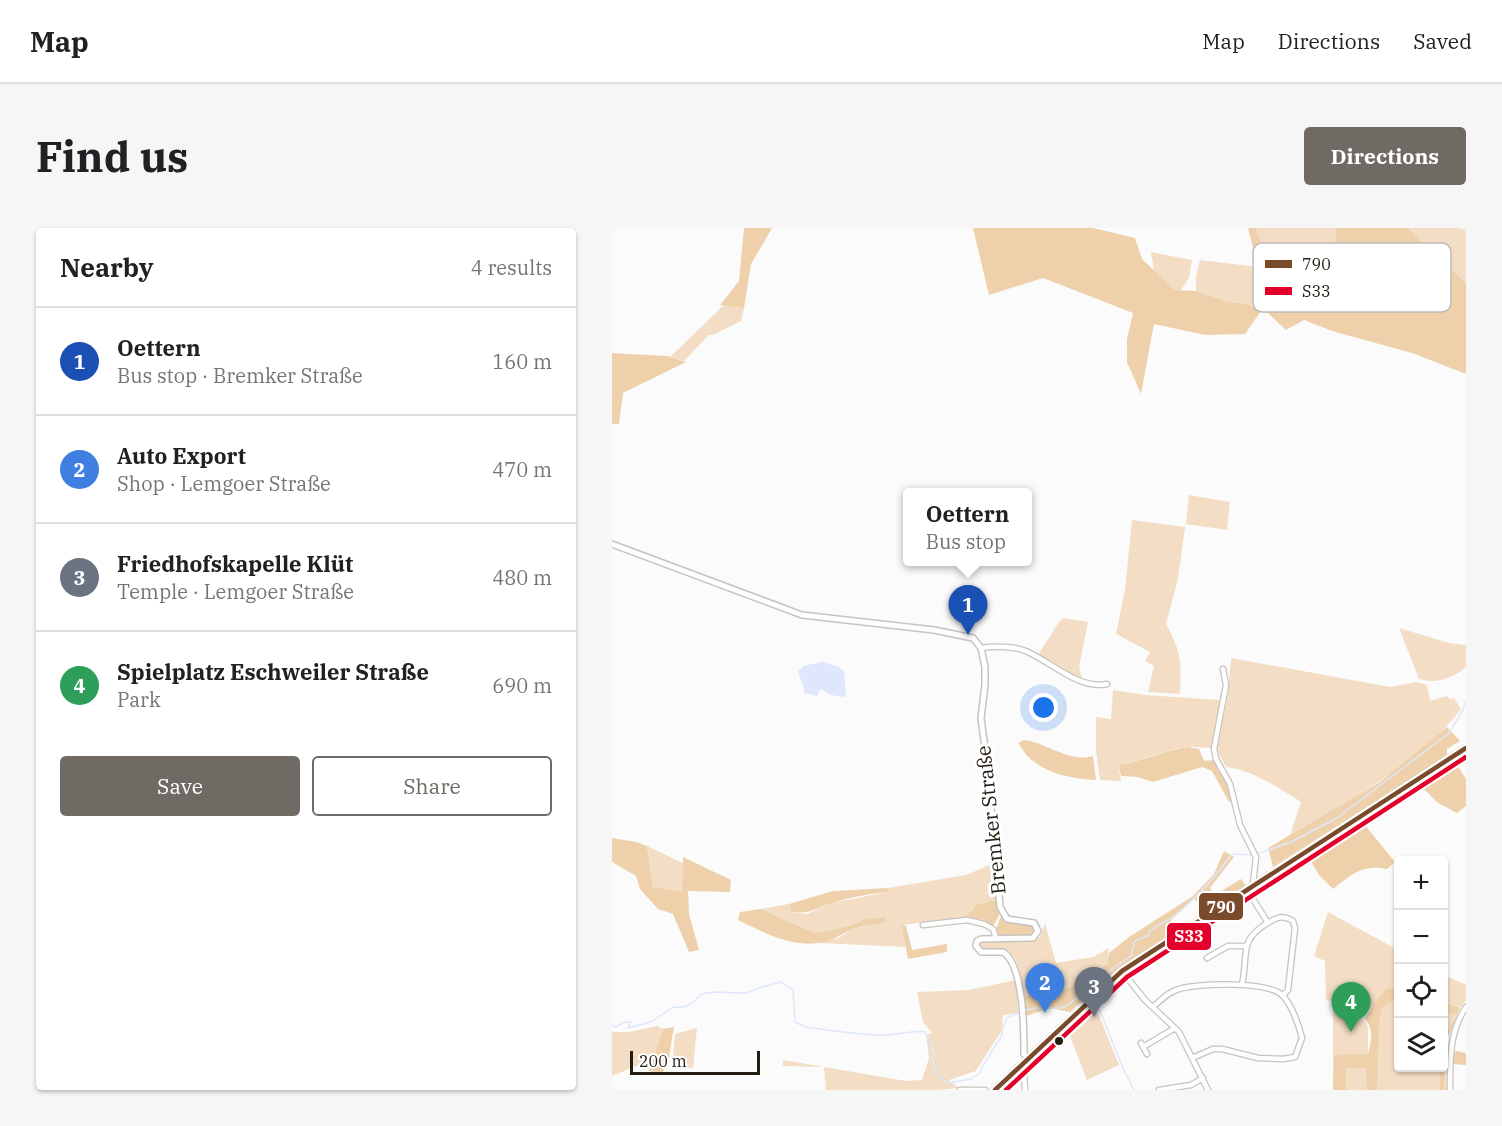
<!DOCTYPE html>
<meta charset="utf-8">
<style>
:root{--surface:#fff;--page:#f6f6f6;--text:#202124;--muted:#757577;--line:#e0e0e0;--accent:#6f6a63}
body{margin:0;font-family:"IBM Plex Serif",serif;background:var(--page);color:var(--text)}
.controls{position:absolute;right:18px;bottom:18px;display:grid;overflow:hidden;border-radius:6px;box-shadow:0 2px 4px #0004}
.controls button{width:54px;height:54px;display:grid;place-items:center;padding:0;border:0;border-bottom:2px solid var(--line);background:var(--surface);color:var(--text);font:30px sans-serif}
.scale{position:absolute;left:18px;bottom:15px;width:130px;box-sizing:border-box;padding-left:6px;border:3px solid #241c11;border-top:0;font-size:16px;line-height:21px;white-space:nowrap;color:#241c11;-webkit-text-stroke:4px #fff;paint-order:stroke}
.you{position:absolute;left:432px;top:480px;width:21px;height:21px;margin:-15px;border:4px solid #fff;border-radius:50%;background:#1a73e8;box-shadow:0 0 0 9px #1a73e833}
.badge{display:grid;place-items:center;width:39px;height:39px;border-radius:50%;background:var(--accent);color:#fff;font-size:20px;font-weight:700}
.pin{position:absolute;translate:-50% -50px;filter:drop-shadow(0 2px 3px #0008)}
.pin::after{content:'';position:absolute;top:32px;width:21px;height:18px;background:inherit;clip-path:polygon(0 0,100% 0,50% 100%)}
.popup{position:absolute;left:291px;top:260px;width:129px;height:78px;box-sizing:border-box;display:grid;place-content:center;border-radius:6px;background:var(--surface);filter:drop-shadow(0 2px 4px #0005);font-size:20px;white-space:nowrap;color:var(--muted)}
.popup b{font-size:22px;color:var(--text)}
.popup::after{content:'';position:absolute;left:50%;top:100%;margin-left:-12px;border:12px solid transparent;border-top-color:var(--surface)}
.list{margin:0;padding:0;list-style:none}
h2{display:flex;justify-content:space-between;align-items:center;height:78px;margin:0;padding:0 24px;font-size:26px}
h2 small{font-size:20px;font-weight:400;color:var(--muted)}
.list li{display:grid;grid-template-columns:39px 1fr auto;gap:18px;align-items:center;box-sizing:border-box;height:108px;padding:0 24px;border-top:2px solid var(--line)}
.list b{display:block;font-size:22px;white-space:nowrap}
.list p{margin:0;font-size:20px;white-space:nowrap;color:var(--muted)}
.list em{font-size:20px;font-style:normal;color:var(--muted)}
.actions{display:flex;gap:12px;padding:18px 24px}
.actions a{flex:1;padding:14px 0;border:2px solid var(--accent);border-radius:6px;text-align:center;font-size:21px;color:var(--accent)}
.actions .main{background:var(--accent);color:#fff}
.icon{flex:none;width:33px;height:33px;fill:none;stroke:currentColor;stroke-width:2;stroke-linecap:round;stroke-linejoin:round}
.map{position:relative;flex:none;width:854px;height:862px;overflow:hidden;border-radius:6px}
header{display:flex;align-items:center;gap:36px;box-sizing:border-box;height:84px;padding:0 30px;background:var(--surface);border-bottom:2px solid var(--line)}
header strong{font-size:28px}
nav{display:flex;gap:33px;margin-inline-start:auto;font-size:21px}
.intro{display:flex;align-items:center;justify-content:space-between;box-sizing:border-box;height:144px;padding:0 36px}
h1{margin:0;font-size:42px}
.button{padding:15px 27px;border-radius:6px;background:var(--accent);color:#fff;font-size:21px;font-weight:700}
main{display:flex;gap:36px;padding:0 36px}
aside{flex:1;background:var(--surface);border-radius:6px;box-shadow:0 2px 4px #0004}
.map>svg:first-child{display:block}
</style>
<header>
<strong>Map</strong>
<nav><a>Map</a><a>Directions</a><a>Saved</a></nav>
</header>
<div class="intro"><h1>Find us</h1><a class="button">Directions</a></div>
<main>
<aside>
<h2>Nearby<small>4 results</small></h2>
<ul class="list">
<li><span class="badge" style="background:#1a4fb4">1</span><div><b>Oettern</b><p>Bus stop · Bremker Straße</p></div><em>160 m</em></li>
<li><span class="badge" style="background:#3f7fe0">2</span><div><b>Auto Export</b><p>Shop · Lemgoer Straße</p></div><em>470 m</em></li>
<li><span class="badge" style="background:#6b7280">3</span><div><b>Friedhofskapelle Klüt</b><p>Temple · Lemgoer Straße</p></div><em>480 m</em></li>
<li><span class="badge" style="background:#2e9e5b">4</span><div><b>Spielplatz Eschweiler Straße</b><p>Park</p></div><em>690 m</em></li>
</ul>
<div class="actions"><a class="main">Save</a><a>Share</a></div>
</aside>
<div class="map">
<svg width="854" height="862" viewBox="0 0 854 862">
<rect width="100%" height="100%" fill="#fbfbfb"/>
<path fill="#f3dec5" d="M644,0h80l-2,33 -63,18z
M796,0h58v55z
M539,24l41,8 -3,18 -8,12h-6l-21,-19z
M588,32l58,7 16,34 -5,13 -21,-10 -19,-2 -33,-11v-15z
M112,77l20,3 -3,13 -28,14h-4l-25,26 -14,-4z
M577,267l41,7 -3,28 -41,-6z
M520,292l53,7 -7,52 -12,45c16,29 15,37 14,70l-32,-2 6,-26 -9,-5 5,-9 -34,-18 9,-45z
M451,390l25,4 -9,45 3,12 -44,-24 21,-33z
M787,400l50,15 17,2v22c-15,12 -29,17 -47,12z
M619,430l159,29 26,-5 11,3 3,16 17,-5 3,3 4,-1 7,11c-42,55 -112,91 -171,126l11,-33c-20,-13 -51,-33 -75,-35l-8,-15v-7l10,-50z
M501,462l33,5 73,5 2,3 -10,45c-8,0 -16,-2 -24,-1 -24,3 -45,14 -69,18l3,16 -21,-1 -4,-28v-35l15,2z
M35,618l36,17 -1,30 -29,-6z
M380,636l5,36 -20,4 -11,13 -63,8 3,22 -88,-4 21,-5 13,-9 33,-6 1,-6 -20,2 -17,7 -34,7 -54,-24 28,-5 2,8 16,2 24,-11 57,-11v-4l78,-13z
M716,684l70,38v40c-15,0 -21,14 -32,23 -14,-2 -25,-11 -40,-13l-1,-39 -11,-5z
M433,695l11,40 37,-6 16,-9 -2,16c-28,24 -48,29 -84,32 -2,-13 -2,-38 -16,-45 -7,-3 -18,-1 -25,-1l-3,-4 1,-3 3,-2 48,-1 9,-3z
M832,747l22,10v15l-6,8 -16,-6z
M404,752l2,33 -15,2 -1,15 -26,41 -27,9 10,8 -20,2h-113l-2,-23 -41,-1v-6l123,21 16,-1 7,-22 -3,-23 6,-2 -9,-11 -6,-30 52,-2z
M780,773h6v67h46v-57l13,5 -12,28 2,46h-114v-84l6,7 27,9 2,6v25l11,-29 3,-16z
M482,775l25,62 -32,15 -21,-54z
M45,798l6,3 -10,30 -41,17v-44h17z
M85,800l-4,40 -21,-1 3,-33z"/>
<path fill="#eed1ab" d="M132,0h28l-21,36 -7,44 -24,-3 19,-24z
M361,0h120l42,10 7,21 33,31 21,1 33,11 19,2 13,7 -16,23 -40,1 -51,-11 -13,70 -14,-32v-23l6,-26 -90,-35 -54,17z
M636,0h8l16,51 62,-18 2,-33h72l58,55v91l-54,-21 -80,-22 -28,-11 -18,10 -17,-16 5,-13 -16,-34z
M0,125l55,3 19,6 -63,31 -4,31h-7z
M835,499l13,14 -13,8v7l-174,111 -5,-19 112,-66z
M412,512c24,3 45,23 69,16l3,24c-22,-1 -45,-5 -63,-19 -6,-4 -11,-12 -15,-18z
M576,519l11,2 5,12 11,-1 11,14 6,27 -3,1 -17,-31 -10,-4 -49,15 -15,-5 -17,-1 -3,-11c24,-4 45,-14 70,-18z
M844,535l10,16v27l-9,7 -19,-10 -17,-17z
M752,596l31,38 -8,7c-25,-5 -35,5 -54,20l-14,-14 -9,-15z
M0,610l24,4 11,4 6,41 29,5 1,-35 48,23 -1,12 -42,-1 1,23 10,36 -10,2 -16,-38 -15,-5 -18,-20 -4,-13 -24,-14z
M612,623l10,6 -24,31 5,7 26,-16 5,7 -41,26 -11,-14 -23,22 5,6 6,-4 1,4 -75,51 -38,35 -20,-4 -27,9v-21c36,-3 56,-8 84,-32l2,-11 20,-16 64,-41 21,-22z
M276,660v4c-19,2 -38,5 -56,11 -19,6 -20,11 -41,9l-2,-8 44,-13z
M385,672l3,13 -7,14 -9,-7 -18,-3 11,-13z
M149,681l54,24 34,-7 17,-7 20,-2 -1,6c-10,2 -22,3 -32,6 -12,5 -21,13 -35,14 -29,4 -55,-11 -80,-23l2,-8z
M389,688l8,6 24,4 3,3 -2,4 -4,3h-31l-3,-7z
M290,697l4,1 6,24 35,-6v8l-39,7z
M775,760l11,2v11h-6l-10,7 -3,16 -2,66h-10l-1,-22h-20v22h-13l1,-35 34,-1c3,-12 6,-25 -3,-35 2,-5 17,-25 22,-31z
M832,774l16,6 -15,36 -1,46h-4v-22h4v-34h2l11,-18 -13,-5z
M62,799l-6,36 -6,10 -13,-2 14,-42z
M844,823l10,2v12l-14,-1 1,-11z"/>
<path fill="#dee7fc" d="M210,434l15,4 7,5 2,24 -2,2 -13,-2 -10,-6 -4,7 -12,-3 -7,-22 5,-5z"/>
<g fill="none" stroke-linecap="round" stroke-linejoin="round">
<path stroke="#dee7fc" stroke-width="1.5" d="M645,626l34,-12 46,-24 112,-85 14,-23 3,-10
M485,775l25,63 12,24
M412,783l10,-3h27l7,-3 12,-10 12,-6 21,-21 18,-12c5,-21 0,-12 18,-21v-3c9,-8 19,-11 28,-18 21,-18 38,-36 54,-59l4,-1 17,1
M0,797l4,2 8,-5h7l-3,6 23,-6 22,-15c12,2 20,-3 28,-13l11,-2 34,1 16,-6 19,-5 12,8 2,32 10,5c25,3 52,8 77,8 12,1 34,-6 43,-3l7,12 -2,3 4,5 -2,4 4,19 12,8 23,-4 9,-6 2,-6 19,-30 4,-16 3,-4 11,-4"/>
<g stroke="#c7c3be" stroke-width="7">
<path id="minor" d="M369,420c13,-2 35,-2 47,4 24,11 52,38 79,32
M611,441l3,16 -12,64 2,10 14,25 10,41 16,32 -3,27
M641,671l15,24
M311,697l44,-5 17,4 9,5 3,9
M595,730l21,-12h18
M510,743l23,29 34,32 29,58
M630,757c7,-33 -5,-45 29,-64 9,-5 13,-5 22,0l2,7 -7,62 -5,5
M541,779c8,-7 15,-15 26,-18 18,-6 91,-8 104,7 9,9 16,30 19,42l-7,19 -12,2 -25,-1 -36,-9h-9l-21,9
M529,815l6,11
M531,819l32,-19
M407,838l5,8 1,16
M348,862h25
M547,862l32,-5 12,-7
M838,862c0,-29 -1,-58 16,-83"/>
</g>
<g stroke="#c7c3be" stroke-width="8">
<path id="tertiary" d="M0,316l190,71 132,15 39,8 8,10 4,19v18l-4,33 6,45 13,144 7,12 27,4 4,8 -5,7 -52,1 -4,2 -1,5 5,6h22c21,13 21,79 21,102l4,4"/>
</g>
<g stroke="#aea492" stroke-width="9">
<path id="primary" d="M383,862l127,-119 344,-223"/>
</g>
<use href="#minor" stroke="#fefefe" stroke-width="4.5"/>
<use href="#tertiary" stroke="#fefefe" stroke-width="5"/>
<use href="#primary" stroke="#eae4db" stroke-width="7"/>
<g stroke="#fff" stroke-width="9">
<path id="bus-1" d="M383,862l127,-119 344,-223"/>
</g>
<g stroke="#fff" stroke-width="9">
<path id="bus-2" d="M394,862l121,-113 339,-220"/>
</g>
<use href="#bus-1" stroke="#7a4b2a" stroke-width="4.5"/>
<use href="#bus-2" stroke="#e4002b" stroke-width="4.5"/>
</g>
<circle fill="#241c11" stroke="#fff" stroke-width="2" cx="447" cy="813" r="5"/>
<g text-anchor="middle" stroke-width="6" stroke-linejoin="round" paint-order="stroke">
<g font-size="20" fill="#241c11" stroke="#fff">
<text transform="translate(379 592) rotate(-96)" y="7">Bremker Straße</text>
</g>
</g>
<rect x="641" y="15" width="198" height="69" rx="9" fill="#fff" stroke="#bdbbb8" stroke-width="1.5"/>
<rect x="653" y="32" width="27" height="8" fill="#7a4b2a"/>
<rect x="653" y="59" width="27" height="8" fill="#e4002b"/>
<g font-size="16" fill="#241c11">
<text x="690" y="42">790</text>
<text x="690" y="69">S33</text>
</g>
<g stroke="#fff" stroke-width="2">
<rect x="586" y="664" width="46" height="29" rx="6" fill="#7a4b2a"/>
<rect x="554" y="694" width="46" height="29" rx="6" fill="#e4002b"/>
</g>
<g font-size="16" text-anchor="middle" font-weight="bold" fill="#fff">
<text x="609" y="685">790</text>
<text x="577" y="714">S33</text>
</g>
</svg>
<div class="controls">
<button>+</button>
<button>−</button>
<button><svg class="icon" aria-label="locate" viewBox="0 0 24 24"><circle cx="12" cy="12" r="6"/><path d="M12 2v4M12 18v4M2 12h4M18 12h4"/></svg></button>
<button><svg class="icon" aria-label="layers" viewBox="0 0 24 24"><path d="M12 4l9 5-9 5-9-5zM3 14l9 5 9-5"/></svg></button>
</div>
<div class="scale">200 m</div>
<div class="you"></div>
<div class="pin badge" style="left:356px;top:407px;background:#1a4fb4">1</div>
<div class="popup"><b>Oettern</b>Bus stop</div>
<div class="pin badge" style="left:433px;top:785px;background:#3f7fe0">2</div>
<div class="pin badge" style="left:482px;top:789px;background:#6b7280">3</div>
<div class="pin badge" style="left:739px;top:804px;background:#2e9e5b">4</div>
</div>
</main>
